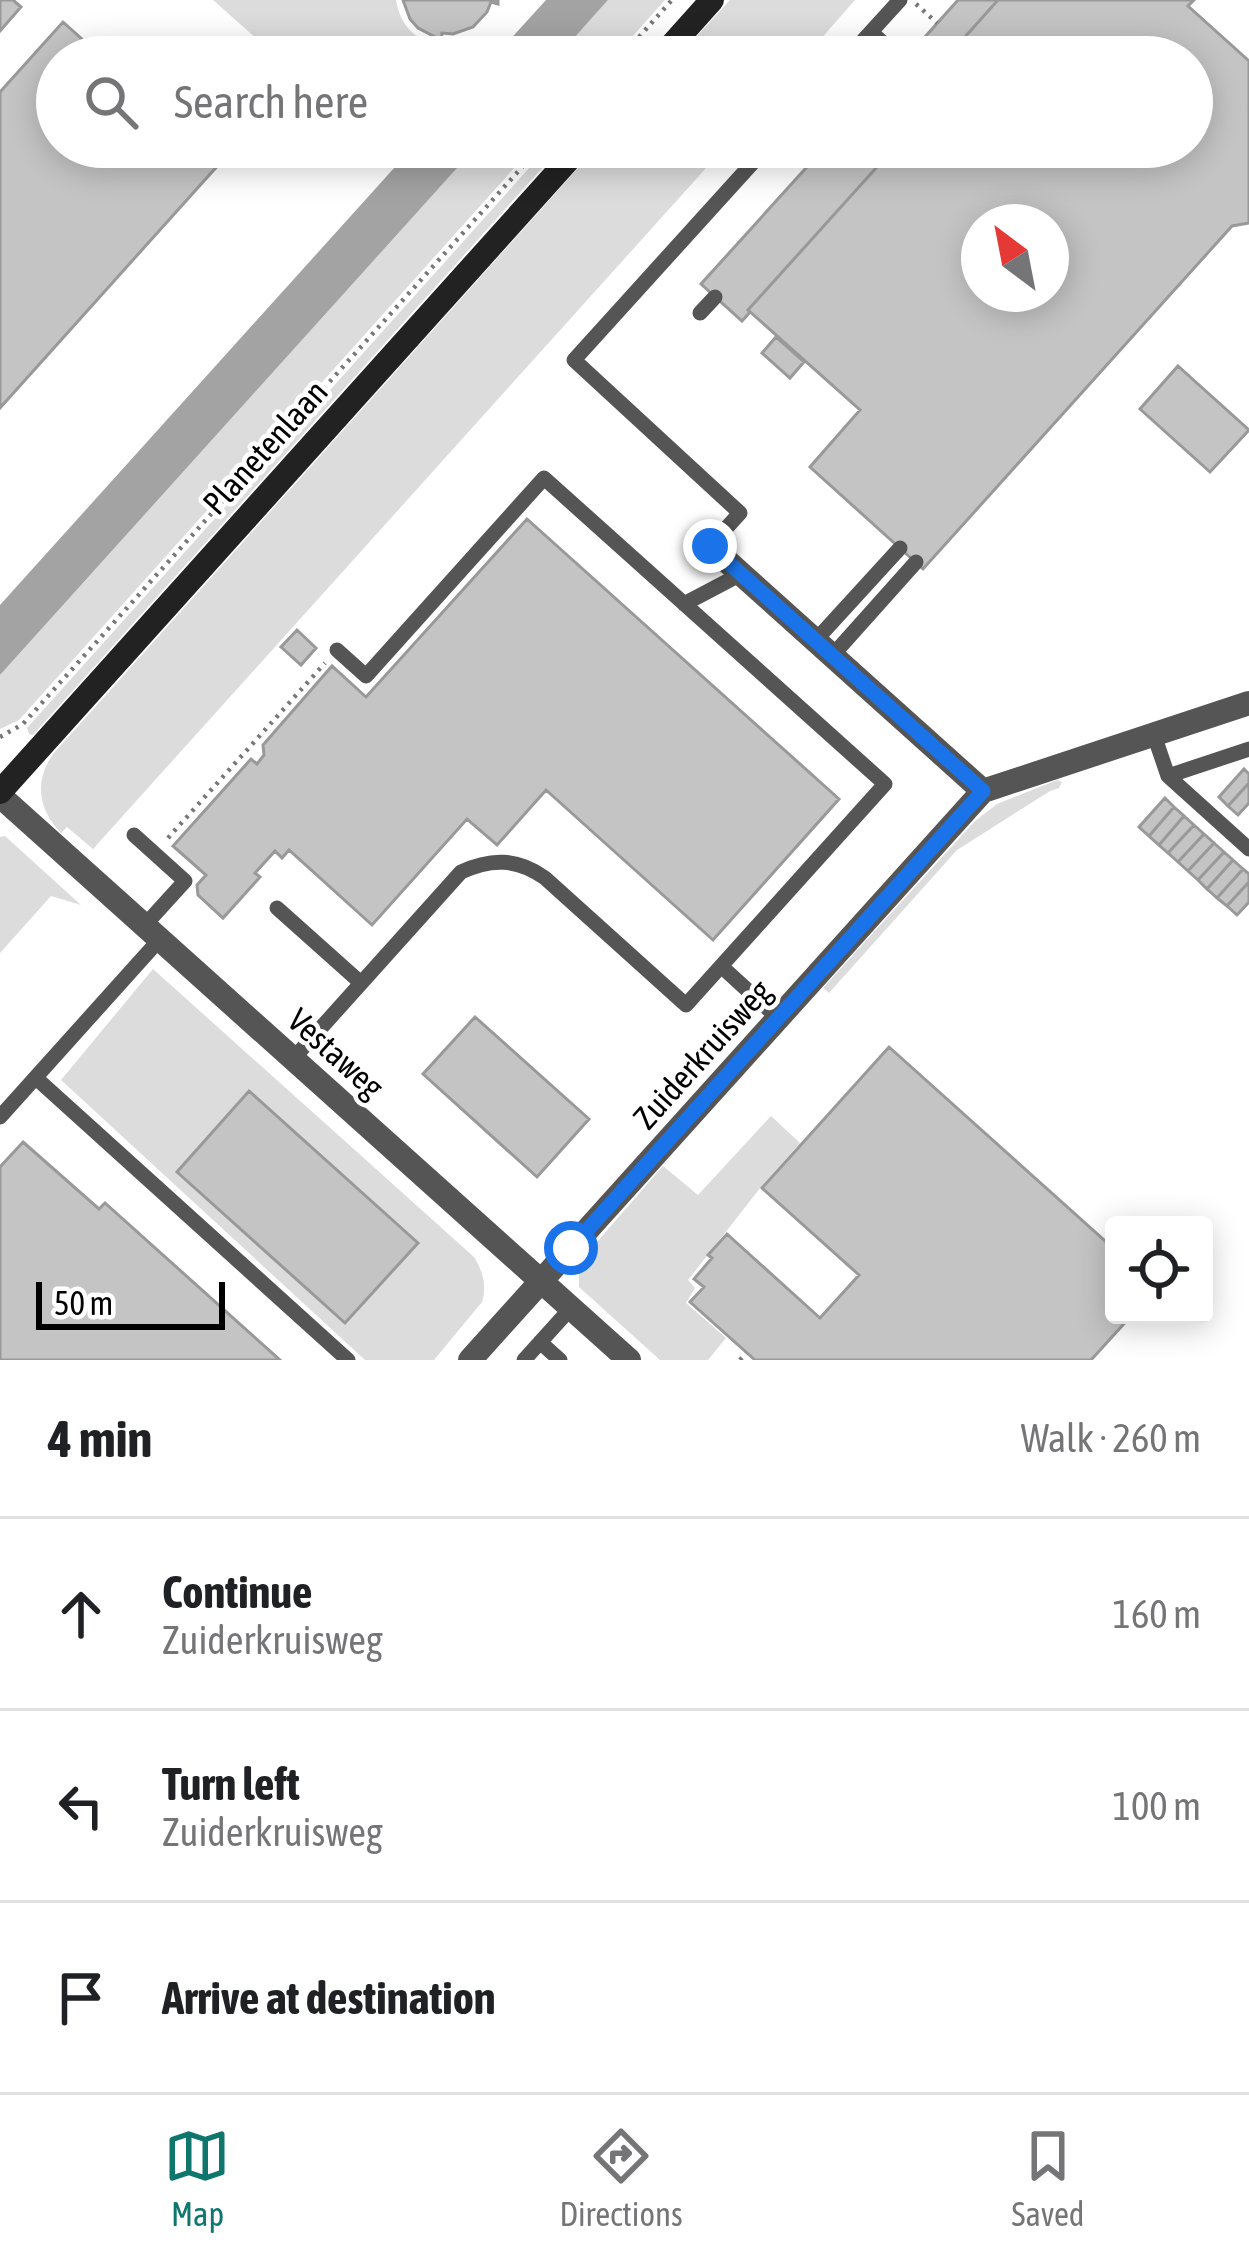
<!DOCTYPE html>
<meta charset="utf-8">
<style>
:root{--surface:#fff;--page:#f2f2f2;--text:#202124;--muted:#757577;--line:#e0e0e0;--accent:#0f766e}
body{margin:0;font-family:"Asap Condensed",sans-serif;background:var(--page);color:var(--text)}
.controls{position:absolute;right:36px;bottom:36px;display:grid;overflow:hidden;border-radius:12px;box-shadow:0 6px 30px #0003}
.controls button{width:108px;height:108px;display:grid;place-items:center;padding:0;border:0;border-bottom:3px solid var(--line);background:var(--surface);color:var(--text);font:60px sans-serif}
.compass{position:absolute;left:961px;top:204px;width:108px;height:108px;border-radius:50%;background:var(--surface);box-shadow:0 6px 30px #0003;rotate:328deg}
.scale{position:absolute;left:36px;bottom:30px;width:189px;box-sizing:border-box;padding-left:12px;border:6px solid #000;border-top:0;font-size:33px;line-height:42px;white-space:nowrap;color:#000;-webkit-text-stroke:9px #fff;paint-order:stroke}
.stop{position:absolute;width:36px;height:36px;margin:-27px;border:9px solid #1a73e8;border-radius:50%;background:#fff}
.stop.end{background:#1a73e8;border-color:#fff;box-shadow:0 3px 12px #0008}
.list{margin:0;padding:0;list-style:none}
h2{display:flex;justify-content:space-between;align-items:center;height:156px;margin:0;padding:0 48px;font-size:51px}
h2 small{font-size:39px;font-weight:400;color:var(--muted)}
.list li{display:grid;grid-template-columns:78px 1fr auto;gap:36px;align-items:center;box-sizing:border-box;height:192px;padding:0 48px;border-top:3px solid var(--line)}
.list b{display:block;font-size:45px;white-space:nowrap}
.list p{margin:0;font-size:39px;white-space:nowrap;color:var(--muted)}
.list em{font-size:39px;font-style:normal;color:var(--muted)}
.icon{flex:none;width:66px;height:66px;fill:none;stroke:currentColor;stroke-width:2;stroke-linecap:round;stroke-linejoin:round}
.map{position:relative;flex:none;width:1249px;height:1360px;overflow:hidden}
.search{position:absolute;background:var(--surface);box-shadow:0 6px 30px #0003;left:36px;right:36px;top:36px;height:132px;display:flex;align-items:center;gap:30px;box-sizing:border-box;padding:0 42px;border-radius:66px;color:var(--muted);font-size:45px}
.sheet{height:732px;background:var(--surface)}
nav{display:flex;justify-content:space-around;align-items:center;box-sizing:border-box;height:168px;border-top:3px solid var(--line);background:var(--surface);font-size:33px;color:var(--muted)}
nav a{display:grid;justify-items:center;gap:6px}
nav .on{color:var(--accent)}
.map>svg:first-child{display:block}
</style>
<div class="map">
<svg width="1249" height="1360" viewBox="0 0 1249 1360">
<rect width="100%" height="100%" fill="#fff"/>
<path fill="#dcdcdc" d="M213,0h183c4,24 18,40 42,45l3,8 14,-1v5h-178z
M608,0h57l-51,57h-57z
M730,0h125l-50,57h-127z
M476,147h57l-514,573 -19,9v-54z
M548,147h13l-528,588 -4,-1 -2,-6z
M597,147h128l-632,702 -26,-22 -6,6c-23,-24 -27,-52 -8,-79z
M1057,780l5,2 -3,6 -9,3 -93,59 -128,143 -6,-5 152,-167 22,-17z
M5,836l76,69 -30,-9 -51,57v-116z
M153,969l321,288c9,15 13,28 8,45l-48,58h-69l-304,-280z
M771,1116l29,27 -39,44 -73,93 7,8 -9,15 40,35 -18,22h-48l-81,-73v-18l3,-10 81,-93 35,29z"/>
<path fill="#a3a3a3" d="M546,0h62l-51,57h-63z
M413,147h63l-476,528v-70z"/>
<path fill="#c4c4c4" stroke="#999" stroke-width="3" fill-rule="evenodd" d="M0,0h13l8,7 -21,24z
M403,0h95v4l-7,-2 -4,10 -14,15 -20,7 -11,-1 -1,7 -23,-12 -8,-9z
M958,0h40l-51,57h-40z
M998,0h196l-6,6 61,55v162l-17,3 -309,343 -113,-102 50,-57 -112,-100 147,-163h297v-90h-245zM979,222h72v72h-72z
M63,22l39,35h-45v90h145l18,16 -220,245v-316z
M825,147h70l-147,163 2,2 -8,9 -41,-37z
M776,337l28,25 -14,16 -28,-25z
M1178,366l71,64 -39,42 -70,-63z
M527,519l312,280 -126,141 -167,-150 -49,55 -30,-26 -95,106 -83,-75 -7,8 -7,-7 -20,22 5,4 -37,41 -25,-23 -1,-10 9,-10 -33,-29 78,-87 6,5 7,-9 -1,-10 69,-79 34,31z
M297,630l19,18 -15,17 -20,-18z
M1244,769l5,5v9l-21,23 -9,-9z
M1249,783v20l-11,12 -10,-9z
M1165,798l9,9 -25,29 -10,-9z
M1174,807l10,9 -25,29 -10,-9z
M1184,816l10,9 -26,28 -9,-8z
M1194,825l10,9 -26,28 -10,-9z
M1204,834l10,9 -26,28 -10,-9z
M1214,843l10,9 -26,28 -10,-9z
M1224,852l9,8 -26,29 -9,-9z
M1233,860l10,9 -26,29 -10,-9z
M1243,869l6,5v8l-22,24 -10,-8z
M1249,882v20l-12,13 -10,-9z
M475,1017l114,102 -52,58 -114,-103z
M889,1047l225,202v66h18l-41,45h-336l-65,-58 14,-15 -10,-8 18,-21 -4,-3 19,-21 93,84 39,-43 -97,-87z
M249,1091l169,152 -73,80 -168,-151z
M23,1142l76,67 6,-6 175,157h-280v-193z"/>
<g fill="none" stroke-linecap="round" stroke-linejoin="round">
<path stroke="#777" stroke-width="4.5" stroke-dasharray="3 6" stroke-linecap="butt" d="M916,4l21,19
M621,57l51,-57
M0,737l23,-13 517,-577
M168,838l157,-175
M740,1360l6,-7"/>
<path stroke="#555" stroke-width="15" d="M871,32l28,25
M848,57l52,-57
M700,313l15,-16
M710,546l30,-33 -166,-153 193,-213
M684,604l57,-30
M815,641l85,-93
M832,656l84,-94
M1154,735l14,41 81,73
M1168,776l81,-27
M134,835l51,46 -40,44
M277,908l84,75
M721,966l57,52
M293,1059l168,-187c30,-14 56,-14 84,6l141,127 199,-221 -341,-306 -178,198 -29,-26
M36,1078l312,282
M0,1117l160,-178
M540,1342l20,18
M524,1360l47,-52"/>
<path stroke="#555" stroke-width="24" d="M710,546l273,245
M0,796l629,564
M470,1360l513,-569 266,-88"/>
<path stroke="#222" stroke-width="24" d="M661,57l51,-57
M0,792l580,-645"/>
</g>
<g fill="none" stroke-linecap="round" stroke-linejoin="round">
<path stroke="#1a73e8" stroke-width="15" d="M571,1248l412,-457 -273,-245"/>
</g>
<g text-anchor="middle" stroke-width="9" stroke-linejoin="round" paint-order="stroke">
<g font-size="33" fill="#000" stroke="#fff">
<text transform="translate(265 447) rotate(-48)" y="12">Planetenlaan</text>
<text transform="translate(336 1053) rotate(42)" y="12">Vestaweg</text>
<text transform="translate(702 1054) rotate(-48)" y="12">Zuiderkruisweg</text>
</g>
</g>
</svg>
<div class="controls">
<button><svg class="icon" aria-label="locate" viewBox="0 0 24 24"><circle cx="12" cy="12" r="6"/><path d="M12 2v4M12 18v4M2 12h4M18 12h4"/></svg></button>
</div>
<svg class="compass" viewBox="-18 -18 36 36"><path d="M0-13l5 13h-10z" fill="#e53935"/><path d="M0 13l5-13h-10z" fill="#757577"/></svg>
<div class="scale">50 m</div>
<div class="stop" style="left:571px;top:1248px"></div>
<div class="stop end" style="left:710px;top:546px"></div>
<div class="search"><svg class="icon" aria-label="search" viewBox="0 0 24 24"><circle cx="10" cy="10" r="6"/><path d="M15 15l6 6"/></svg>Search here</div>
</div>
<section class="sheet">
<h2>4 min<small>Walk · 260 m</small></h2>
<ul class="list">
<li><svg class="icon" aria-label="ahead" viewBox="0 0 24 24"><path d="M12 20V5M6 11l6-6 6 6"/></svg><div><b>Continue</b><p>Zuiderkruisweg</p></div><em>160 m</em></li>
<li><svg class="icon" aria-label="left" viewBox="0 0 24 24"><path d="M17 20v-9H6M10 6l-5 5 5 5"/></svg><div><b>Turn left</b><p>Zuiderkruisweg</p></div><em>100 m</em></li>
<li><svg class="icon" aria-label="arrive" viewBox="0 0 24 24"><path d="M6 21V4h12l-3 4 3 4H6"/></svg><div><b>Arrive at destination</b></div></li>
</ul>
</section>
<nav>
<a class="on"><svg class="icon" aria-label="map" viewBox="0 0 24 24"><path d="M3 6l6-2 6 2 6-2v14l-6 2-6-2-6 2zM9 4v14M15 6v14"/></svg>Map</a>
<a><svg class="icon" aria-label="directions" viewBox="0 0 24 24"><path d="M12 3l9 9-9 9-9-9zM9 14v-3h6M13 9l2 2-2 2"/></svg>Directions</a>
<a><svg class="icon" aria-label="saved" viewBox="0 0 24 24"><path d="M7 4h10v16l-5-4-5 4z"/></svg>Saved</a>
</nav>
